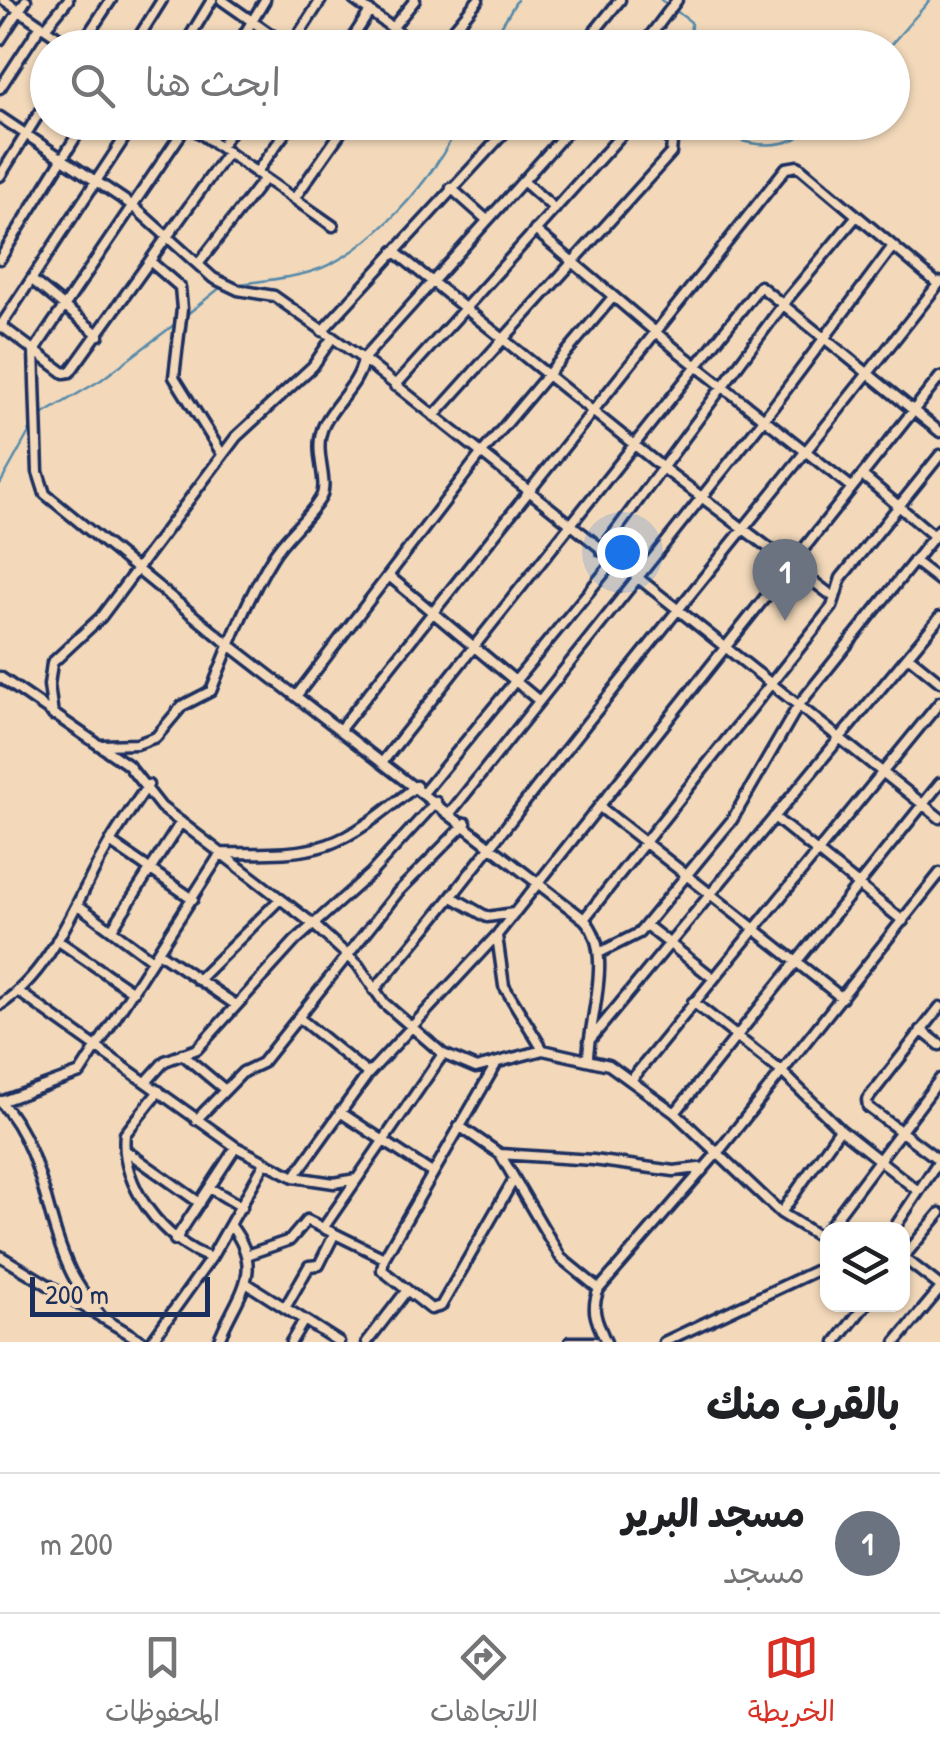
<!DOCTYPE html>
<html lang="ar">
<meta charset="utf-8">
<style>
:root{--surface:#fff;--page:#f2f2f2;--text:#202124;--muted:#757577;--line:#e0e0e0;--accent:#d93025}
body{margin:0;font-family:"Patrick Hand","Playpen Sans Arabic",sans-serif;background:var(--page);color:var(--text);direction:rtl}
.controls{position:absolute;right:30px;bottom:30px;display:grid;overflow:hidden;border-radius:20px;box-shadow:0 2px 8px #0004}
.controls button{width:90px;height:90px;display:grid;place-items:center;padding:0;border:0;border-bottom:2px solid var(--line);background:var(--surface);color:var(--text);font:50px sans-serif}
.scale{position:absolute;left:30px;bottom:25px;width:180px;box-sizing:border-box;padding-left:10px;border:5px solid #1b2f5e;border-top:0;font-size:28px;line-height:35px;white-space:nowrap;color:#1b2f5e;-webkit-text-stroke:8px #f3d9ba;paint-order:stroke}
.you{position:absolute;left:622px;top:552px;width:35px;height:35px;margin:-25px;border:8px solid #fff;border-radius:50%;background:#1a73e8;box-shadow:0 0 0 15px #1a73e833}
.badge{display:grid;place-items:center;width:65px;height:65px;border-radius:50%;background:var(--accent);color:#fff;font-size:32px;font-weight:700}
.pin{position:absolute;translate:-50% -82px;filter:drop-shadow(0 2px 5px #0008)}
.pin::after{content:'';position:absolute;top:52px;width:35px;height:30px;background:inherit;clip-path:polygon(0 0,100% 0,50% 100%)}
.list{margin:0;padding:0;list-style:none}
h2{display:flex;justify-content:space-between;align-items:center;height:130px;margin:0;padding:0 40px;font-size:42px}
h2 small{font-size:32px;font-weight:400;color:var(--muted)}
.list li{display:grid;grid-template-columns:65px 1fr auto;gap:30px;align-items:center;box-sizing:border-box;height:140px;padding:0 40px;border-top:2px solid var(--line)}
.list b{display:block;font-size:38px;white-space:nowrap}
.list p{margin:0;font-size:32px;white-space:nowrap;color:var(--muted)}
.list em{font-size:32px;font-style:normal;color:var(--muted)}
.icon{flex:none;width:55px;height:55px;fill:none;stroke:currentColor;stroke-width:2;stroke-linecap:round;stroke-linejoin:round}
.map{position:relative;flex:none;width:940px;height:1342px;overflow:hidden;direction:ltr}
.search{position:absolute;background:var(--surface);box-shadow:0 2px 8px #0004;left:30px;right:30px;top:30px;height:110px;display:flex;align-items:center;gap:25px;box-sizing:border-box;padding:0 35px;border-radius:55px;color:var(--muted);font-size:38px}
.sheet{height:270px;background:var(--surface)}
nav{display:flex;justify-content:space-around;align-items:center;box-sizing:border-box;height:140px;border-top:2px solid var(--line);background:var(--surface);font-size:28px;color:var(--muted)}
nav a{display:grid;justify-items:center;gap:5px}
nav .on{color:var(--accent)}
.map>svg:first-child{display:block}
</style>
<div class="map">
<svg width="940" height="1342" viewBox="0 0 940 1342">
<rect width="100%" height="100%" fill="#f3d9ba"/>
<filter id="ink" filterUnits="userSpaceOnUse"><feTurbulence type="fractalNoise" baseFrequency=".01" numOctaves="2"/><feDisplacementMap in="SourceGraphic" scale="20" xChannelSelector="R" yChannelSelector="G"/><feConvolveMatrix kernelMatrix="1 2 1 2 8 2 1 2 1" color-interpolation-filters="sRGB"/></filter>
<g filter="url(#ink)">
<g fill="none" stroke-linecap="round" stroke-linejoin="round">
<path stroke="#5589aa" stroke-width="2.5" d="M661,0l30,22 -1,26
M488,48l29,-48
M888,48l42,-48
M718,122c11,24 54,27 77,17 7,-3 14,-12 20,-17
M234,285c25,-4 52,-6 76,-13 58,-16 128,-96 149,-150
M185,316l36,-29
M37,418l64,-38 78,-59
M0,484l33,-59"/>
<g stroke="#1b2f5e" stroke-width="15">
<path id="minor" d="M4,0l70,48
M222,0l68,48
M354,0l66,48
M393,27l22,-27
M45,28l23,-28
M0,40l26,-40
M79,48l32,-48
M132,48l30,-48
M183,48l29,-48
M236,48l29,-48
M290,48l31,-48
M346,48l24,-37
M438,48l40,-48
M581,48l39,-48
M641,48l36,-48
M0,88l41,-63
M0,117l133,89 80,72 25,12 36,6 89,63 577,459
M184,122l149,104
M189,122l-155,229 4,121 7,22 182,149 357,276c31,32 5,99 4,139
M397,122l2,2
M220,147l17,-25
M256,173l37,-51
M0,176l48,-77
M523,181l32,28
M451,188l36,32
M294,199l54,-77
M535,230l144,122 172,135
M394,251l269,217 172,130
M0,259l85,-137
M152,263l28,24 2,22 -8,68 48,77
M199,263l65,-84
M32,280l67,55
M0,325l64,48 6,-1 158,-220
M0,327l135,-205
M322,331l192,-209
M395,386l238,-264
M434,416l237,-263 1,-11 -23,-20
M862,475l72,61
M601,551l183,-248 71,-85
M914,561l26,20
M389,576l149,124
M908,656l32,26
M0,677l128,88 33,42 152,117 45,41 26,38 59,51 33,14 67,-18 66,15 66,48 106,100 47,29
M297,695l184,-241 132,-157
M53,715l-4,-30 3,-22 49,-46 135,-180 77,-71 19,-28
M341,728l445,-560 12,-2 140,118
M102,745l35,-1 19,-7 26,-31 29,-15c18,-45 35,-91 61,-133 13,-22 35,-38 48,-59 11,-18 -9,-47 4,-74 11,-23 36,-41 39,-66l213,-237
M384,760l376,-474 180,146
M424,792l190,-231
M600,807l242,191
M451,812l313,-393 127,-170
M774,817l129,104
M110,842l83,57
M454,898l33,19 27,-4
M78,905l74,55
M584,919l248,-312 9,-29 99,-123
M646,925l67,53
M112,929l69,-107
M497,936l7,50 39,64
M57,940l76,52
M158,952l78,53
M599,953l40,-20 93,-113 66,-114 142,-177
M198,980l82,-81
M374,990c74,-85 139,-174 209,-262 119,-149 240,-296 357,-446
M19,992l217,155 58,30 40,6 22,-4
M693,1002l89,70 58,57
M0,1005c53,-35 74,-101 105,-154 13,-23 28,-44 43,-66
M298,1017l70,57
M921,1030l19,15
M589,1041l351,-424
M182,1054l42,35
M495,1066l-111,192 -2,12 49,39 10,-3 73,-127
M632,1079l308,-377
M147,1081l18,-20 32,-12 98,-108 76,-68 65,-71
M159,1091l-34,43c-6,51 40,109 86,124
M0,1101c45,50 43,113 71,171 8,17 20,31 31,46
M0,1102l80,-29 141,-220c104,2 115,-2 195,-67
M340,1112l92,61
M675,1113l265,-330
M196,1120l47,-48 19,-9 136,-171 68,-69
M459,1126l41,28 61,104 38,31
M125,1150l75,53
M500,1154l93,6 81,11 25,-3
M939,1160l-71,-53 -1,-7 73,-93
M294,1177l74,-103 129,-139 443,-558
M210,1188l32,19
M781,1213l59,-84 78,62
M324,1227l119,-173
M893,1230l47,-71
M820,1239l120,-160
M175,1240l61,-93
M249,1254l41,-14 17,-20 77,38
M0,1256l143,86
M904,1258l36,28
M902,1259l38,-46
M246,1283l93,59
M285,1308l24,-42 10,-1 15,-30
M151,1342l60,-84 54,-95
M218,1342c18,-47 49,-69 13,-116
M291,1342l13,-22
M367,1342l40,-52
M570,1342h25
M606,1342c-9,-20 -16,-32 -7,-53l120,-138 221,-278
M664,1342l164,-77
M836,1342l30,-38
M896,1342l44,-53"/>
</g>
<use href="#minor" stroke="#f3d9ba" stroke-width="8"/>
</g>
</g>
</svg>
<div class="controls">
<button><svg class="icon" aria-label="layers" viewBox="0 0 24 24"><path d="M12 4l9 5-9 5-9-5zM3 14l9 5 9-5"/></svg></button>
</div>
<div class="scale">200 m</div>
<div class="you"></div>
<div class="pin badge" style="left:785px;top:621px;background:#6b7280">1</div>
<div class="search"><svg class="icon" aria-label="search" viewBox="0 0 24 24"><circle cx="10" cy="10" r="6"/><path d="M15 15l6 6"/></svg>ابحث هنا</div>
</div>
<section class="sheet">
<h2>بالقرب منك<small></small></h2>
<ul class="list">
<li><span class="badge" style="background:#6b7280">1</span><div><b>مسجد البرير</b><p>مسجد</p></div><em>200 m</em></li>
</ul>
</section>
<nav>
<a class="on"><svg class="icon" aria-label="map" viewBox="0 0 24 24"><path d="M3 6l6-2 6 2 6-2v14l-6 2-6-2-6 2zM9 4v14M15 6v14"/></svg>الخريطة</a>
<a><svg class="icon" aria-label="directions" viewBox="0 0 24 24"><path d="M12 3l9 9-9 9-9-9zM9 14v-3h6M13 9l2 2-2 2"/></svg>الاتجاهات</a>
<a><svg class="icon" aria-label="saved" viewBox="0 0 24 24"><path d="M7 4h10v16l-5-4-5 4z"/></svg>المحفوظات</a>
</nav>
